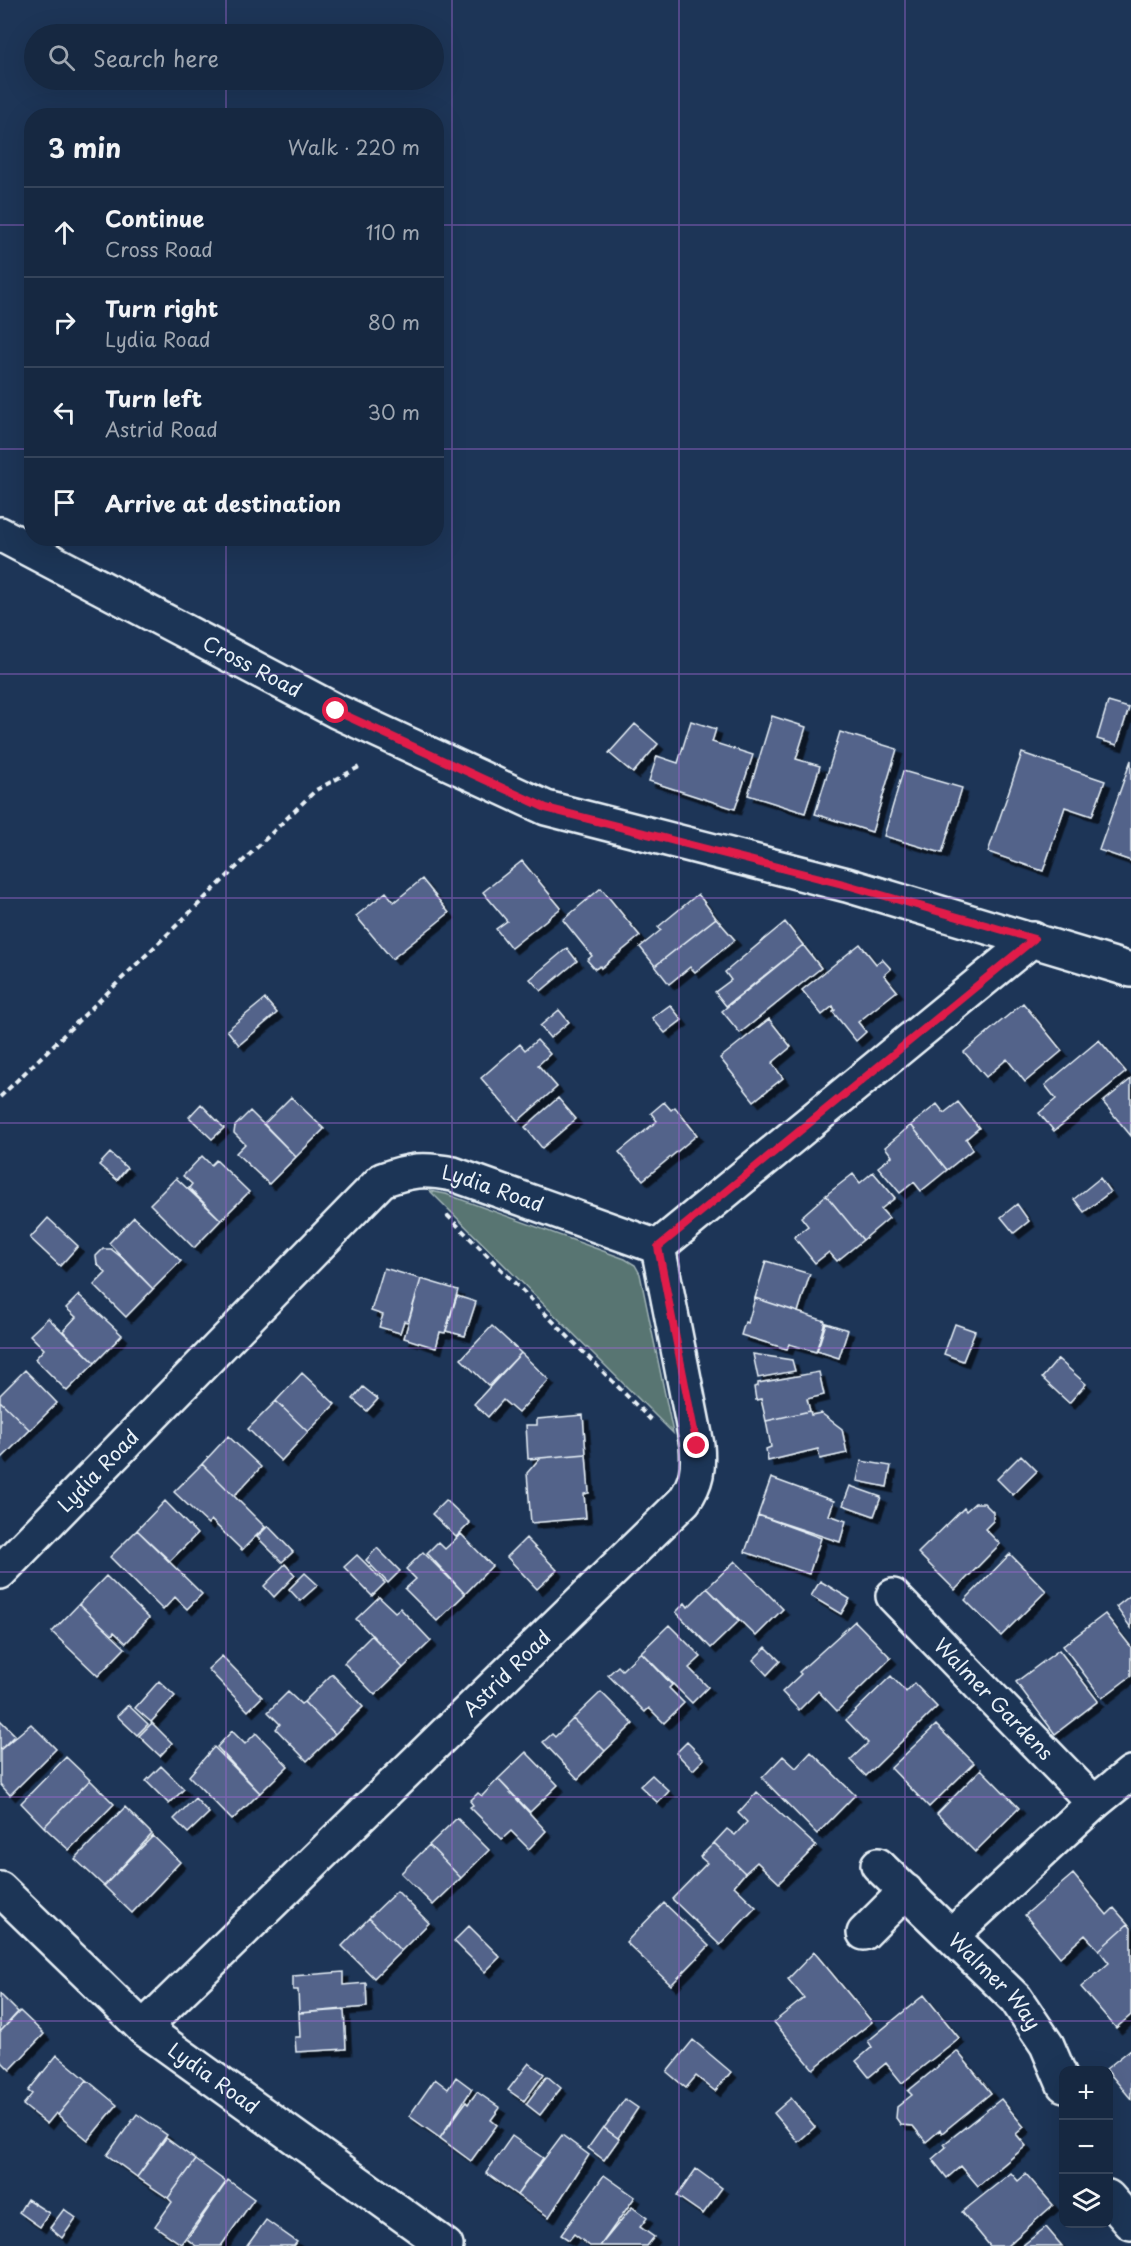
<!DOCTYPE html>
<meta charset="utf-8">
<style>
:root{--surface:#162841;--page:#23344c;--text:#f1f3f6;--muted:#9ea6b1;--line:#35445a}
body{margin:0;font-family:"Playpen Sans",sans-serif;background:var(--page);color:var(--text)}
.controls{position:absolute;right:18px;bottom:18px;display:grid;overflow:hidden;border-radius:12px;box-shadow:0 6px 24px #0002}
.controls button{width:54px;height:54px;display:grid;place-items:center;padding:0;border:0;border-bottom:2px solid var(--line);background:var(--surface);color:var(--text);font:30px sans-serif}
.stop{position:absolute;width:18px;height:18px;margin:-14px;border:4px solid #e11d48;border-radius:50%;background:#fff}
.stop.end{background:#e11d48;border-color:#fff;box-shadow:0 2px 6px #0008}
.list{margin:0;padding:0;list-style:none}
h2{display:flex;justify-content:space-between;align-items:center;height:78px;margin:0;padding:0 24px;font-size:26px}
h2 small{font-size:20px;font-weight:400;color:var(--muted)}
.list li{display:grid;grid-template-columns:39px 1fr auto;gap:18px;align-items:center;box-sizing:border-box;height:90px;padding:0 24px;border-top:2px solid var(--line)}
.list b{display:block;font-size:22px;white-space:nowrap}
.list p{margin:0;font-size:20px;white-space:nowrap;color:var(--muted)}
.list em{font-size:20px;font-style:normal;color:var(--muted)}
.icon{flex:none;width:33px;height:33px;fill:none;stroke:currentColor;stroke-width:2;stroke-linecap:round;stroke-linejoin:round}
.map{position:relative;flex:none;width:1131px;height:2246px;overflow:hidden}
.search{position:absolute;background:var(--surface);box-shadow:0 6px 24px #0002;left:24px;top:24px;width:420px;height:66px;display:flex;align-items:center;gap:15px;box-sizing:border-box;padding:0 21px;border-radius:33px;color:var(--muted);font-size:22px}
.panel{position:absolute;background:var(--surface);box-shadow:0 6px 24px #0002;left:24px;top:108px;width:420px;height:438px;border-radius:24px}
.map>svg:first-child{display:block}
</style>
<div class="map">
<svg width="1131" height="2246" viewBox="0 0 1131 2246">
<defs>
<filter id="shadow"><feDropShadow dx="5.5" dy="5.5" stdDeviation="0" flood-color="#0009"/></filter>
</defs>
<rect width="100%" height="100%" fill="#1d3557"/>
<filter id="ink" filterUnits="userSpaceOnUse"><feTurbulence type="fractalNoise" baseFrequency=".0167" numOctaves="2"/><feDisplacementMap in="SourceGraphic" scale="12" xChannelSelector="R" yChannelSelector="G"/><feConvolveMatrix kernelMatrix="1 2 1 2 8 2 1 2 1" color-interpolation-filters="sRGB"/></filter>
<g filter="url(#ink)">
<path fill="#587572" stroke="#a0b3b5" stroke-width="1.5" d="M430,1191l16,3 179,65 10,6 5,9 33,159z"/>
<path fill="#53638a" stroke="#e8f1f8" stroke-width="1.5" filter="url(#shadow)" d="M1108,702l21,6 -12,37 -20,-6z
M772,716l34,11 -10,32 24,7 -15,47 -57,-18z
M691,721l25,8 -4,13 41,13 -18,54 -86,-28 8,-25 21,7z
M635,724l23,20 -25,29 -24,-20z
M840,732l57,17 -25,83 -57,-18z
M1022,753l83,28 -13,35 -27,-9 -22,64 -55,-19z
M1131,760v101l-32,-11z
M903,771l59,17 -20,65 -58,-17z
M522,861l39,47 -50,40 -15,-19 11,-8 -24,-29z
M422,879l27,34 -57,46 -36,-43 30,-24 8,10z
M601,888l39,48 -39,32 -1,-2 -5,3 -8,-9 5,-4 -29,-36z
M698,894l18,24 -61,48 -15,-19 21,-17 -3,-3z
M716,918l19,22 -40,32 -5,-5 -21,17 -14,-18z
M785,922l18,23 -77,61 -11,-14 16,-12 -6,-8z
M860,944l16,20 6,-5 9,10 -7,6 13,16 -39,31 8,10 -10,9 -23,-29 2,-2 -2,-4 -11,9 -20,-25z
M803,945l18,23 -81,65 -18,-22z
M567,948l10,13 -36,30 -11,-12z
M265,999l12,14 -38,32 -12,-15z
M1023,1003l39,48 -37,31 -18,-23 -21,18 -22,-25z
M670,1005l12,15 -17,13 -13,-15z
M559,1010l10,12 -19,16 -10,-12z
M769,1019l22,28 -19,16 11,15 -29,23 -34,-43z
M537,1040l13,14 -12,11 19,22 -39,34 -37,-43 39,-34 5,6z
M1099,1040l27,32 -72,59 -15,-18 17,-14 -11,-14z
M1131,1079v57l-28,-34z
M291,1097l33,32 -28,28 -32,-33z
M558,1098l18,21 -34,29 -17,-21z
M664,1102l7,8 4,-3 22,28 -54,45 -24,-28 38,-31 -6,-8z
M958,1102l21,26 -13,11 7,10 -26,21 -36,-45 26,-21 7,9z
M201,1104l23,24 -12,11 -23,-22z
M250,1111l46,46 -27,27 -33,-31 9,-9 -11,-11 1,-7z
M911,1125l36,45 -26,21 -7,-9 -14,11 -22,-26 14,-11 -7,-9z
M110,1153l17,15 -10,12 -18,-15z
M202,1156l9,9 5,-5 33,32 -28,28 -32,-32 3,-4 -9,-8z
M873,1172l22,26 -14,11 8,9 -26,22 -37,-45 27,-21 7,9z
M176,1178l45,42 -27,28 -44,-44z
M1100,1178l10,14 -26,20 -10,-13z
M826,1195l37,45 -26,21 -8,-9 -14,11 -21,-26 14,-11 -7,-9z
M1017,1204l12,17 -15,12 -13,-16z
M134,1217l47,44 -28,28 -44,-46z
M48,1218l30,28 -18,20 -30,-28z
M103,1249h8l10,8 32,32 -27,28 -32,-32 12,-12 -9,-9 -1,-8z
M766,1261l44,13 -12,38 -43,-14z
M384,1268l37,11 -13,43 -4,-1 -4,12 -21,-6 4,-12 -12,-4z
M421,1279l37,11 -13,43 -5,-1 -4,16 -32,-10z
M79,1295l43,40 -27,28 -32,-32 13,-14 -10,-9z
M457,1296l19,6 -11,34 -19,-5z
M755,1298l70,23 -9,31 -27,-8 -2,5 -46,-14 4,-13 3,1z
M48,1318l47,45 -28,28 -32,-32 9,-10 -14,-14z
M826,1323l22,7 -9,28 -22,-7z
M955,1324l20,7 -12,30 -19,-7z
M492,1326l29,27 -32,33 -28,-27z
M521,1353l28,27 -31,33 -15,-13 -15,17 -14,-13z
M753,1354l39,6 3,11 -37,7z
M1058,1359l28,25 -17,19 -27,-25z
M25,1370l32,33 -27,27 -30,-29v-6z
M819,1372l5,23 -17,4 3,12 -44,10 -5,-22 -5,1 -2,-13 4,-1v-3z
M302,1373l33,31 -27,28 -32,-31z
M363,1387l15,12 -11,12 -14,-12z
M0,1401l30,29 -28,28 -2,-2z
M276,1401l32,31 -27,29 -33,-32z
M810,1411l1,4 10,-2 21,16 5,24 -27,6 -2,-10 -50,12 -2,-12 5,-2 -5,-26z
M583,1415l3,39 -58,5 -2,-34h11v-6z
M228,1436l33,31 -27,29 -32,-32z
M586,1454l3,39 -5,1 2,24 -55,5 -4,-50 13,-15z
M1021,1455l16,16 -24,24 -16,-16z
M861,1461l30,5 -4,21 -30,-6z
M202,1464l63,63 -23,23 -31,-30 -3,4 -34,-32z
M771,1478l63,23 -5,14 17,6 -6,21 -82,-27z
M850,1486l31,11 -7,19 -31,-11z
M446,1500l24,23 -14,14 -24,-23z
M165,1501l32,33 -27,27 -33,-31z
M975,1503h9l9,9v9l-8,8 15,15 -45,46 -37,-37 46,-45 2,3z
M758,1515l63,23 -12,36 -64,-22z
M268,1526l25,26 -11,10 -25,-25z
M137,1530l65,64 -15,15 -12,-12 -12,13 -53,-53z
M461,1534l31,32 -27,28 -38,-41 11,-11 7,7z
M526,1538l31,32 -20,19 -30,-32z
M377,1548l23,23 -12,12 -22,-23z
M423,1552l42,42 -28,27 -32,-32 11,-10 -10,-10z
M1010,1554l36,37 -45,45 -36,-36z
M357,1555l28,28 -13,13 -28,-29z
M735,1561l48,48 -27,27 -49,-48z
M285,1564l10,11 -21,22 -10,-11z
M305,1573l13,12 -18,16 -11,-12z
M106,1576l43,42 -23,25 -12,-11 -2,3 -33,-31z
M820,1581l30,18 -9,15 -30,-18z
M707,1588l32,33 -28,27 -35,-36 9,-9 3,4z
M1131,1595v33l-15,-21z
M379,1597l16,15 5,-4 31,33 -28,27 -47,-49z
M79,1604l46,44 -27,28 -46,-44z
M1105,1614l26,33v29l-29,22 -39,-52z
M855,1621l36,37 -54,53 -19,-20 -19,19 -17,-18 19,-18 -2,-2z
M669,1625l32,32 -12,11 19,19 -16,16 -51,-51z
M372,1635l31,33 -28,27 -31,-32z
M766,1647l14,14 -13,14 -14,-15z
M1059,1650l39,51 -43,33 -39,-52z
M641,1652l31,33 -3,3 15,15 -20,20 -15,-15 -4,4 -37,-37 10,-9 4,4z
M222,1656l40,41 -14,14 -40,-42z
M332,1674l31,33 -28,27 -31,-32z
M891,1676l15,16 8,-9 23,24 -71,69 -16,-16 18,-17 -22,-23z
M159,1681l16,15 -24,26 -16,-14z
M288,1692l13,12 3,-2 31,32 -28,27 -31,-32 4,-5 -12,-12z
M601,1692l32,32 -28,27 -32,-32z
M128,1705l20,19 -11,11 -20,-19z
M573,1719l32,32 -27,28 -35,-37 9,-8 3,3z
M0,1720l15,15 -15,15z
M152,1723l20,20 -12,13 -21,-20z
M31,1724l25,25 -46,46 -10,-11v-34z
M936,1725l38,38 -45,44 -38,-39z
M232,1731l13,13 11,-11 32,33 -28,27 -43,-46z
M687,1742l17,17 -11,11 -17,-17z
M214,1747l46,46 -28,27 -43,-44z
M526,1752l32,33 -28,27 -32,-33z
M811,1752l44,43 -38,39 -55,-56 21,-22 13,12z
M66,1757l24,23 -46,47 -23,-24z
M161,1766l23,23 -15,15 -23,-23z
M981,1769l38,39 -44,44 -38,-38z
M652,1775l17,16 -11,12 -18,-17z
M498,1779l48,52 -17,18 -18,-18 -9,8 -32,-32 3,-2 -3,-4 8,-8 4,3z
M90,1780l24,24 -45,46 -25,-23z
M757,1792l59,54 -37,37 -22,-21 -12,11 -31,-30 13,-14 8,6 12,-13 -9,-9z
M195,1798l14,15 -21,20 -14,-14z
M125,1807l27,27 -48,52 -29,-27z
M457,1818l32,32 -28,28 -32,-33z
M153,1836l27,26 -48,51 -28,-27z
M714,1843l31,30 -11,13 22,21 -36,38 -48,-46 35,-36 -7,-6z
M429,1845l32,33 -28,27 -32,-32z
M1073,1874l34,41 7,-7 14,16 -29,26 -14,-15 -25,22 -35,-42z
M397,1891l32,32 -28,28 -32,-33z
M664,1903l45,43 -38,39 -45,-43z
M369,1918l32,33 -27,27 -32,-32z
M1128,1924l3,4v87l-15,13 -35,-41 28,-24 -10,-13z
M469,1926l31,31 -15,15 -31,-31z
M814,1952l58,70 -59,47 -39,-47 30,-24 -16,-19z
M343,1972v13l23,-2 1,24 -68,6 -1,-23h-5v-14z
M0,1994l18,18 -18,20z
M924,1995l35,43 -57,45 -16,-20 -17,14 -13,-16 16,-14 -4,-6z
M344,2010l2,39 -50,3 -1,-15h5l-1,-24z
M20,2011l24,23 -34,36 -10,-10v-28z
M693,2040l38,32 -16,19 -19,-15 -10,12 -19,-16z
M1131,2049v50l-25,-30z
M957,2051l34,42 -49,40 -2,-3 -14,12 -13,-16 -12,-1 -5,-7 1,-11 15,-12 -4,-4z
M57,2055l30,25 -29,35 -2,-2 -9,11 -24,-19 9,-11 -4,-3z
M529,2063l15,11 -20,27 -16,-11z
M547,2076l14,12 -21,27 -14,-11z
M456,2077l16,12 -32,49 -31,-22 26,-37 13,10z
M87,2080l30,25 -29,35 -30,-25z
M477,2092l23,16 -9,12 6,5 -26,36 -31,-23 26,-36 2,2z
M791,2098l24,29 -17,15 -24,-29z
M625,2099l13,9 -20,30 -14,-10z
M1001,2099l23,28 -8,7 10,12 -48,40 -17,-20 -14,12 -15,-19 14,-12 -2,-3z
M137,2114l30,21 -30,42 -30,-22z
M603,2127l16,12 -15,21 -16,-12z
M562,2135l27,20 -40,62 -32,-22z
M512,2136l31,22 -26,37 -31,-22z
M166,2138l30,22 -28,38 -31,-21z
M196,2160l30,22 -45,62 -26,-18 17,-24 -4,-4z
M696,2169l26,19 -19,26 -26,-18z
M1011,2173l7,8 8,-7 27,31 -46,41h-17l-28,-34z
M604,2175l31,22 -35,49h-10l-16,-12 -5,6 -8,-5z
M228,2180l26,19 -33,47h-25l-9,-7z
M27,2199l22,14 -9,14 -21,-15z
M632,2207l15,11 -7,9 14,10 -7,9h-47z
M64,2209l12,9 -14,20 -12,-10z
M266,2220l31,22 -3,4h-47z
M1046,2227l16,19h-40z"/>
<g fill="none" stroke-linecap="round" stroke-linejoin="round">
<g stroke="#e8f1f8" stroke-width="38">
<g id="street">
<path id="s1" d="M0,534l336,177 210,97 301,77 284,85"/>
<path id="s2" d="M0,1572l382,-392c28,-10 41,-12 71,-6l205,73 375,-308"/>
<path id="s3" d="M893,1596l201,207"/>
<path id="s4" d="M878,1865l138,134 31,46 17,40"/>
<path id="s5" d="M0,1889l143,139 303,218"/>
<path d="M864,1933l42,-42"/>
<path d="M952,1935l142,-132 37,-30"/>
<path id="s6" d="M143,2028l541,-527c13,-19 15,-33 13,-56l-39,-198"/>
<path d="M1108,2197l23,26"/>
</g>
</g>
<path stroke="#e8f1f8" stroke-width="4" stroke-dasharray="6 4.5" stroke-linecap="butt" d="M0,1097l316,-307 45,-24
M447,1215l204,205"/>
<use href="#street" stroke="#1d3557" stroke-width="33"/>
</g>
</g>
<g fill="none" stroke-linecap="round" stroke-linejoin="round" filter="url(#ink)">
<path stroke="#e11d48" stroke-width="8" d="M336,711l210,97 301,77 187,54 -376,308 39,199"/>
</g>
<path fill="none" stroke="#9c67d0" stroke-width="1.5" stroke-opacity="0.55" d="M226,0v34M452,0v2246M679,0v2246M905,0v2246M226,80v36M0,225h32M436,225h695M0,449h32M436,449h695M226,538v1708M0,674h1131M0,898h1131M0,1123h1131M0,1348h1131M0,1572h1131M0,1797h1131M0,2021h1131"/>
<g text-anchor="middle" stroke-width="4.5" stroke-linejoin="round" paint-order="stroke">
<g font-size="20" fill="#e8f1f8" stroke="#1d3557">
<text dy="7" stroke="none"><textPath href="#s1" startOffset="285">Cross Road</textPath></text>
<text dy="7" stroke="none"><textPath href="#s2" startOffset="662">Lydia Road</textPath></text>
<text dy="7" stroke="none"><textPath href="#s2" startOffset="141">Lydia Road</textPath></text>
<text dy="7" stroke="none"><textPath href="#s6" startOffset="508">Astrid Road</textPath></text>
<text dy="7" stroke="none"><textPath href="#s3" startOffset="144">Walmer Gardens</textPath></text>
<text dy="7" stroke="none"><textPath href="#s4" startOffset="165">Walmer Way</textPath></text>
<text dy="7" stroke="none"><textPath href="#s5" startOffset="286">Lydia Road</textPath></text>
</g>
</g>
</svg>
<div class="controls">
<button>+</button>
<button>−</button>
<button><svg class="icon" aria-label="layers" viewBox="0 0 24 24"><path d="M12 4l9 5-9 5-9-5zM3 14l9 5 9-5"/></svg></button>
</div>
<div class="stop" style="left:336px;top:711px"></div>
<div class="stop end" style="left:697px;top:1446px"></div>
<div class="search"><svg class="icon" aria-label="search" viewBox="0 0 24 24"><circle cx="10" cy="10" r="6"/><path d="M15 15l6 6"/></svg>Search here</div>
<section class="panel">
<h2>3 min<small>Walk · 220 m</small></h2>
<ul class="list">
<li><svg class="icon" aria-label="ahead" viewBox="0 0 24 24"><path d="M12 20V5M6 11l6-6 6 6"/></svg><div><b>Continue</b><p>Cross Road</p></div><em>110 m</em></li>
<li><svg class="icon" aria-label="right" viewBox="0 0 24 24"><path d="M7 20v-9h11M14 6l5 5-5 5"/></svg><div><b>Turn right</b><p>Lydia Road</p></div><em>80 m</em></li>
<li><svg class="icon" aria-label="left" viewBox="0 0 24 24"><path d="M17 20v-9H6M10 6l-5 5 5 5"/></svg><div><b>Turn left</b><p>Astrid Road</p></div><em>30 m</em></li>
<li><svg class="icon" aria-label="arrive" viewBox="0 0 24 24"><path d="M6 21V4h12l-3 4 3 4H6"/></svg><div><b>Arrive at destination</b></div></li>
</ul>
</section>
</div>
